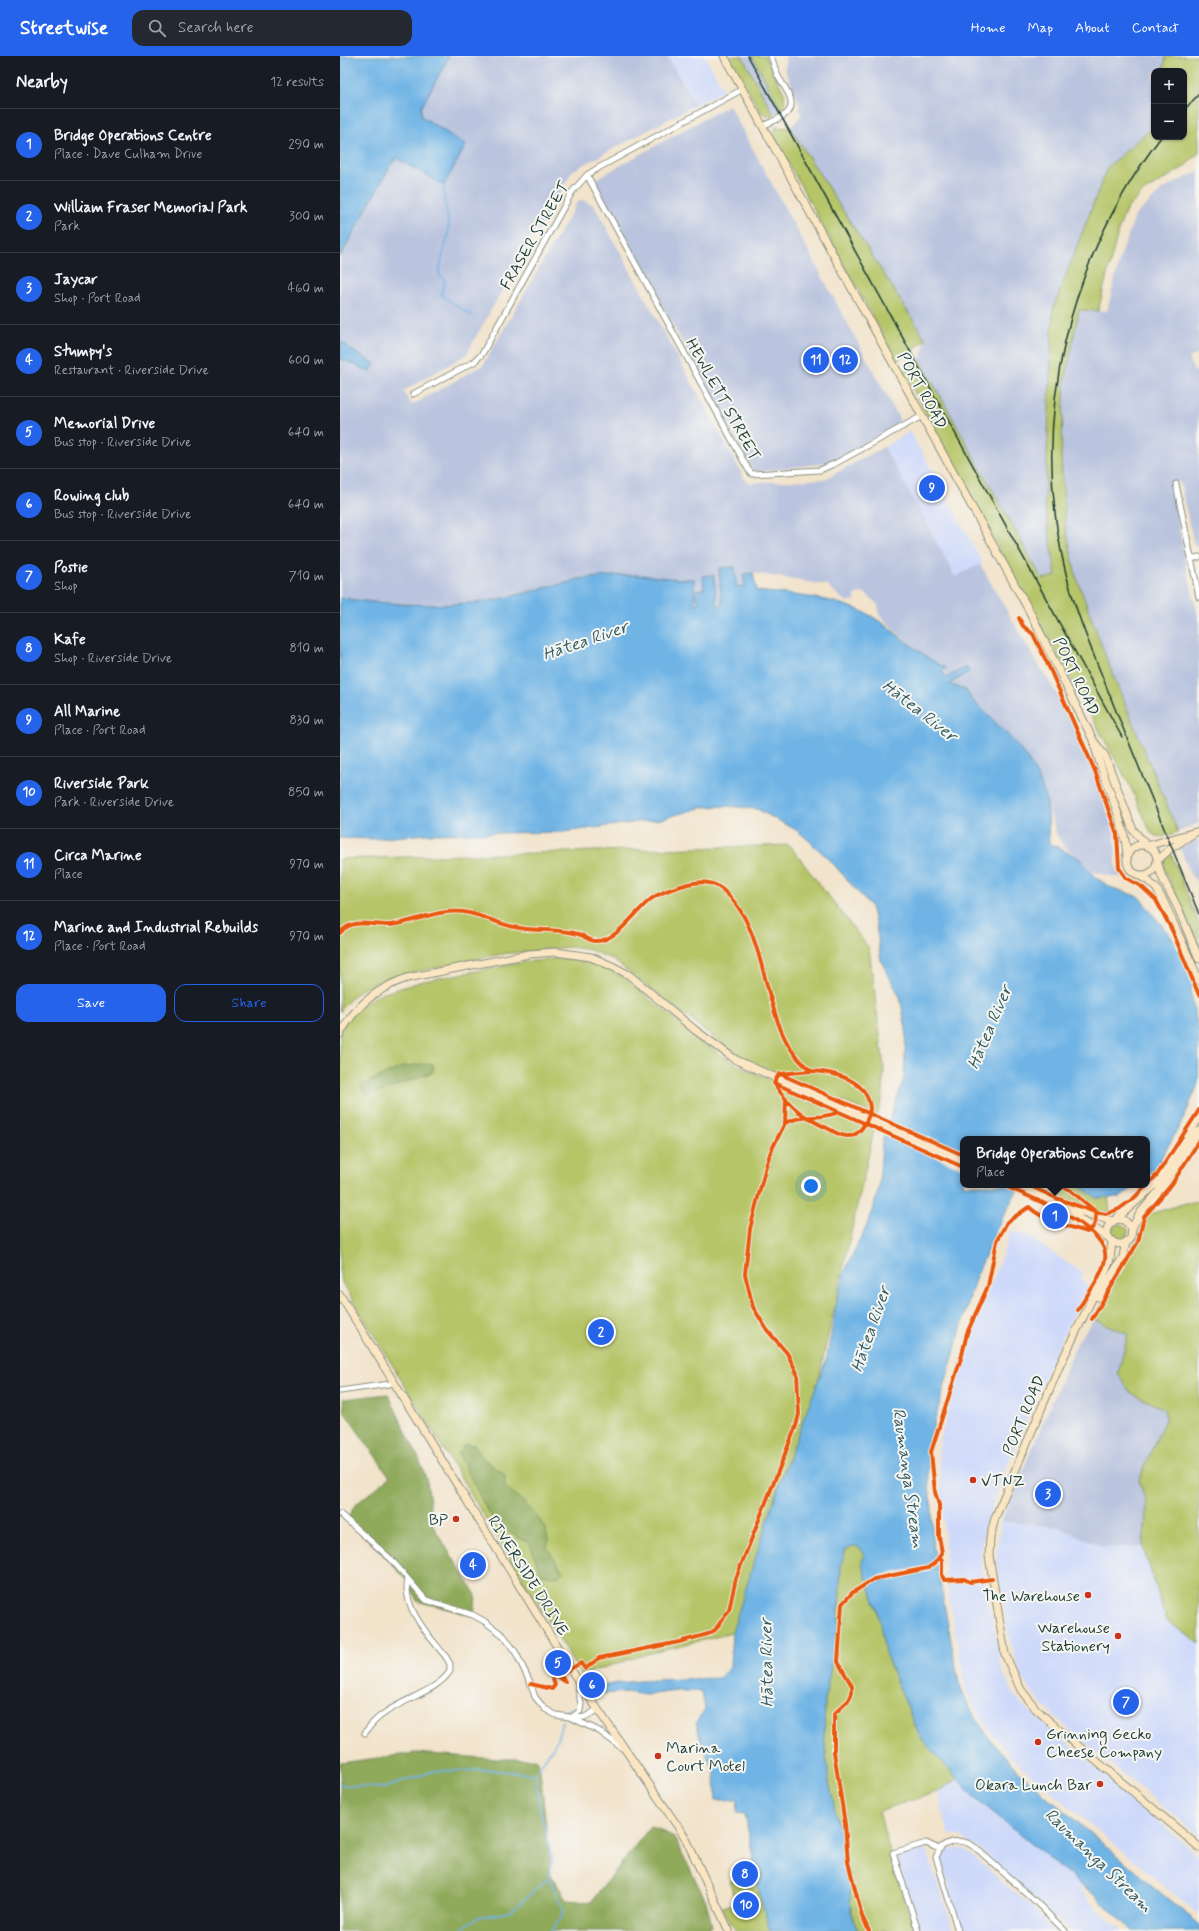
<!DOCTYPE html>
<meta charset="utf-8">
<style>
:root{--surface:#171b24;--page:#242831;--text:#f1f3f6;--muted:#9ea1a6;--line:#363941;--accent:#2563eb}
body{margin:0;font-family:Mynerve,sans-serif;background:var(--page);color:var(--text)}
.controls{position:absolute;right:12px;top:12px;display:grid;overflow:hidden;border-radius:8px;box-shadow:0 1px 3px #0004}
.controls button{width:36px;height:36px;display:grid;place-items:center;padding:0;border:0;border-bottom:1px solid var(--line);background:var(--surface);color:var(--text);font:20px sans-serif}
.you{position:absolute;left:471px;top:1130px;width:14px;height:14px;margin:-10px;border:3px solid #fff;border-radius:50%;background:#1a73e8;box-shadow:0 0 0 6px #1a73e833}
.badge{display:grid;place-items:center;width:26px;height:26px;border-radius:50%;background:var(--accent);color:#fff;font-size:13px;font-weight:700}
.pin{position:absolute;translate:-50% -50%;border:2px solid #fff;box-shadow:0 1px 4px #0006}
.popup{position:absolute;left:620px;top:1080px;width:190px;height:52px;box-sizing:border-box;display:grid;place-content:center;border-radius:8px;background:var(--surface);filter:drop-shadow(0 1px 3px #0005);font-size:13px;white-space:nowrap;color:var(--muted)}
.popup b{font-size:15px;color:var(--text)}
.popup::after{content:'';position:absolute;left:50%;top:100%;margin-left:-8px;border:8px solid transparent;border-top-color:var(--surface)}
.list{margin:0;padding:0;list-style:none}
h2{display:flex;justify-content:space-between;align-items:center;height:52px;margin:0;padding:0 16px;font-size:17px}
h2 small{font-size:13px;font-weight:400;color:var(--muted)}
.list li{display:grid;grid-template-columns:26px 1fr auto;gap:12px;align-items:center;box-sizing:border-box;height:72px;padding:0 16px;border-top:1px solid var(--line)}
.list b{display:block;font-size:15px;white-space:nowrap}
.list p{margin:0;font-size:13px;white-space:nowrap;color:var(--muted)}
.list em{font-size:13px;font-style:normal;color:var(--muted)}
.actions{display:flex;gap:8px;padding:12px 16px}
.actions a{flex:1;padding:9px 0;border:1px solid var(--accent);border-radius:12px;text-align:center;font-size:14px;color:var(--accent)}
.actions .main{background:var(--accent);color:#fff}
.icon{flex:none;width:22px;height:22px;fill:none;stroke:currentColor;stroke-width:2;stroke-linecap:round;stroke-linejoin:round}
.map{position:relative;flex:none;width:859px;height:1875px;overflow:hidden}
header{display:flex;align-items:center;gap:24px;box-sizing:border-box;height:56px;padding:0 20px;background:var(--accent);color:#fff}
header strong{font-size:19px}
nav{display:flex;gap:22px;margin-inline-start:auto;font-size:14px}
.search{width:280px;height:36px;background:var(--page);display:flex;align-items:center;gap:10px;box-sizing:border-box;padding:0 14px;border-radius:12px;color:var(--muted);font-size:15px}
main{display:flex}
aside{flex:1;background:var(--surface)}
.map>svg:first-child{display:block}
</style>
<header>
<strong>Streetwise</strong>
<div class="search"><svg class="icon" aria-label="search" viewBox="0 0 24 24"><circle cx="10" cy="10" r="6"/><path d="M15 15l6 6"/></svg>Search here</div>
<nav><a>Home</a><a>Map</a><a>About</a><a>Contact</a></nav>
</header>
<main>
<aside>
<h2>Nearby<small>12 results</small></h2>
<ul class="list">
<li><span class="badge">1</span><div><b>Bridge Operations Centre</b><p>Place · Dave Culham Drive</p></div><em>290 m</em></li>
<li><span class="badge">2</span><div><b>William Fraser Memorial Park</b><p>Park</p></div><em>300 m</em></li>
<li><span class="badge">3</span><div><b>Jaycar</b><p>Shop · Port Road</p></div><em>460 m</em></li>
<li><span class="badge">4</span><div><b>Stumpy's</b><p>Restaurant · Riverside Drive</p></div><em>600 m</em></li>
<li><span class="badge">5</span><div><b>Memorial Drive</b><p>Bus stop · Riverside Drive</p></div><em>640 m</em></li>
<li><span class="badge">6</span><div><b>Rowing club</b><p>Bus stop · Riverside Drive</p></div><em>640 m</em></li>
<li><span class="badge">7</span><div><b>Postie</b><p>Shop</p></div><em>710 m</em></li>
<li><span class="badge">8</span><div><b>Kafe</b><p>Shop · Riverside Drive</p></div><em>810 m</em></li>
<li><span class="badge">9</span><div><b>All Marine</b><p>Place · Port Road</p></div><em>830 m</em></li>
<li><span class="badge">10</span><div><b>Riverside Park</b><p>Park · Riverside Drive</p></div><em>850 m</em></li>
<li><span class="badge">11</span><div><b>Circa Marine</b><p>Place</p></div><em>970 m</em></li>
<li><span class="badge">12</span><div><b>Marine and Industrial Rebuilds</b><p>Place · Port Road</p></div><em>970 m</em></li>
</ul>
<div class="actions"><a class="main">Save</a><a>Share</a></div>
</aside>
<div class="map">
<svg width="859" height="1875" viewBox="0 0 859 1875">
<rect width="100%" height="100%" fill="#f6f6f2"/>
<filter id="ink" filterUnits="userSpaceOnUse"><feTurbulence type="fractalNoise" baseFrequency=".025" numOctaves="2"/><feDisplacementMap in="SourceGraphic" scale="8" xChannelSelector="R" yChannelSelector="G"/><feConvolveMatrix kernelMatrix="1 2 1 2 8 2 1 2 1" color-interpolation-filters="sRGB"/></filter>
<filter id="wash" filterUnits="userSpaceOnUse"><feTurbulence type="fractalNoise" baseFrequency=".012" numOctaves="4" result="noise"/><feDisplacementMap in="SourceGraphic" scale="16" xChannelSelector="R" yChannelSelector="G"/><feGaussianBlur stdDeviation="0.9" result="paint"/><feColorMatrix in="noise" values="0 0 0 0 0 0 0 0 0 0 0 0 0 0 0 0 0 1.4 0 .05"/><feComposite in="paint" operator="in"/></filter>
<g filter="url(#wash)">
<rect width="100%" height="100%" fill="#f2e3cb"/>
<path fill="#cfdafa" d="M327,0h38l19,34 -29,15z
M570,375l73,132 -28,15 -31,-60 -40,-71z
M671,1175l22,7 5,5 44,29 -1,8 9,6 -23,41 -25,56 -41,96 -17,52 -3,19v13l22,111 16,28 180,154v59l-189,-158 -27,-35 -17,-30 -21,-117v-35l-7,-90 25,-100 6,-18 19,-39z
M661,1465l56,6 47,20h39l24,74 32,22v193l-121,-99 -37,-33 -13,-17 -6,-10 -13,-39 -7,-40 -6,-39z
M618,1723l20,21 100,82 11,20 34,29h-53l-90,-81 -18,-13 -13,-3 -12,-42z
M584,1792l3,4 27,79h-34l-22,-68 2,-8z
M618,1792l7,2 15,12 57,50 15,19h-89l-22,-69 2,-8 7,-5z"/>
<path fill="#bac4de" d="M109,0h218l28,49 -123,66 -32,58 -5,2 -69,124 -63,36 9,14 71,-40 94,-162 5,-3 12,5 152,276 6,2 73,-4 59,-32 40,71 31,59 25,-13 50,87 48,77 37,107 1,31 6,12 -29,-6 -30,-27 -6,-10 -20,-61 -66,-75 -5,-9 -16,-4 -2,-2 21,-12 -3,-5 -20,11 -4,-8 3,-2 -14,-7 -40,-34 -11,-12 -2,-10 -13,-12 -10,1v7l-7,1 -8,-5 -13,-12 -74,-12 -9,1 1,12 -9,1 -1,-20 -16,2 3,37h-5l-1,-17 -20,1 2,14h-4v-25l-22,1 -13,-4 -81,3 -7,3 -98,21 -39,2 -62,-3 -32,-4v-238l2,-1 28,13 -23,-24 1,-2 -8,-5v-83l50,-92 6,-8 41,-31 -15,-10 -1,-9z
M402,0h10l29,54 -7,5z
M445,0h381l-3,15h-9v37l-5,22 -42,38 -54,141 -8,196 12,71 -15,3 -122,-219 6,-20 -136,-212 11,-12 -3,-17 -13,-29z
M389,49l170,313v5l-67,39 -75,10 -5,-3 -156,-284v-6z
M859,115v183l-11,4 6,13 5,1v176l-5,-4 -14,-62 -9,2 15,81 13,56v202l-21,9 -68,-164 -34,-92 -11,-53 -4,-67 4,-74 14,-72 28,1 13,-53 15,-42 28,-27z
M859,783v45l-9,-10 -10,-27z
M754,1263l34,15 -10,40 13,19 33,16 2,8 -27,63 9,25 -5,42h-39l-47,-20 -56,-6 77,-180z"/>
<path fill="#b6c568" stroke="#6a814e" d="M388,0h14l32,59 -8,1 -6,-5z
M412,0h13l19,37 1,14 -4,3z
M826,0h33v97l-15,14 -41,25 -17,18 -7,18 -21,83 -19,-1 -14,72 -4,74 4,67 11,53 34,92 68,164c-10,3 -18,8 -27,1l-21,-47 -86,-155 -141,-260 17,-11 122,219 14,-3 -11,-71 8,-196 54,-141 42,-38 5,-22v29h30v-66h-21z
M436,71l14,1 136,212 -29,21 -124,-226z
M449,789l80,103 15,120 -1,26 -6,22 -125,-53 -35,-23 -105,-81 -22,-9 -20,-3 -68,7 -115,24 -27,12 -16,15 -4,7v-153z
M830,795l29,72v22l-35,-76 1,-12z
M224,902l39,8 21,12 81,66 33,21 35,16 -1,3 102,46 -57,255 -36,94 -49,154 -79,19 -72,23 -241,-396v-247l9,-18 29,-19 45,-14 102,-19z
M714,1129l14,6 24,18 -59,-23z
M722,1129h16l18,13 12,-1 2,15h-13l-1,-4 -27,-20z
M859,1145v442l-32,-22 -24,-74 4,-42 -8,-25 27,-63 -2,-8 -33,-16 -13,-19 10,-40 -34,-15 56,-105 36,-11z
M772 1176a8 8 0 1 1 16 0a8 8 0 1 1-16 0Z
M512,1490l7,1 5,6 -1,15 15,44 10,49 32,76 38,42 -21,13 -58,19 9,35 27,85h-57l-7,-18 -2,-37 -20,-94 -5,-46 1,-38 13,-71 3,-62 3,-14z
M417,1824l13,51h-34l-14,-24 13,-4 -5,-22z"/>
<path fill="#90aa5c" stroke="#587448" d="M80,1008l14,1 -2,8c-23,6 -44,19 -68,22l-3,-10 41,-18z
M48,1338l31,65 8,22 6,45 43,69 -2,21 -57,-15 -11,-22 -58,-61 7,-13 35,-28 -45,-64 -2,-14z
M126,1388l9,1 9,14 21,16v12c16,11 49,40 42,60l16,25 -5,5 -17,-3 -11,-30 -31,-17 -12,-17 -29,-57z
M75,1697l84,6h37l4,10 11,106 16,25 24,2 59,-75 8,2 16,8 32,64 6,25 -15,5h-357v-168z"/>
<path fill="#6fb4e5" stroke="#47788c" d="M0,0h109l-28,52 1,9 44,28 -22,40 -48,-27 -6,8 -50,91z
M0,285l8,5v2l27,16 -5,8 -28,-13 -2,1z
M395,511l1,20 9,-1 -2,-12 10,-1 4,18c37,4 84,7 116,26 26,16 46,38 73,51l-4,3 4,7 20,-11 3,5 -20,12 17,6 5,9c32,31 67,60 76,106 2,12 1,26 2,38l30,15 15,18 16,11 29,10 41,51 19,-2v37l-4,1 -5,7 9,42 -1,51 -14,34 -29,51 -8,6v-36h-184v46h57l-22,41 -23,53 -47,165 1,46 3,18v32l27,143c25,67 75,102 128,147 37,32 74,64 112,94v7h-66l-41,-38 -120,-98 -52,-58 -35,-84 -7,-41 -15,-44 -1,-6 2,-9 -5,-6 -7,-1 -6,3 -5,16 -3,62 -13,71 -1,38 5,46 20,94 2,37 7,18h-88l-10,-35 -15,-82 -8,-1 1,-13h-22l-1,-26 -13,-30 -6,-22 9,-13 -3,-18h-25l-31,4 -20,-3 -22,2 -4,-6c11,-9 99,-9 119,-10l11,-11 2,-34 17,-55 32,-99 46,-122 10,-57 7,-25 -2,2 28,-58 9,-31 3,-47 22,-63 2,-49 -6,-32 -19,-36 -5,-36 -5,-18 -42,-48 -31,-28 -41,-22 -29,-3 -25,1 -42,12 -98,13 -138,2 -50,5 -35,-1v-240c43,6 88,9 132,5 32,-3 67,-15 99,-21l7,-3c18,-1 36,-4 53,-4 22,0 42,5 63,4v24l4,1v-5h-2v-9l8,-1 -1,-13 11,-1 3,31 5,-1 -3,-37z
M738,1129h58l-15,12 -25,1z"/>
<path fill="#f2e3cb" d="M832,879l9,11 16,-2 2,5v36l-5,3z
M547,1065l76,33v15l-80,-35z
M597,1501l1,4 -2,4 -7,4 -48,10 -15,6 -1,-3 17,-7 45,-9 7,-4z"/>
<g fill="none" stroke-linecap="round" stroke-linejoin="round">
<path stroke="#6fb4e5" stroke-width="1.5" d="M104,129c-2,19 7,33 4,49 -1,8 -10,36 -9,40 1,2 4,5 6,7l-4,14 30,20
M224,1655l11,-3
M0,1729l44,3 50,-17 58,-1 43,4
M209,1822l9,20 6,11 -3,9 -10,13
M119,1875l19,-14 32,-5 39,-34c7,-20 -3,-44 -8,-64 -3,-13 -4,-27 -6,-40 13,-22 22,-25 27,-53"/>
</g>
</g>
<g filter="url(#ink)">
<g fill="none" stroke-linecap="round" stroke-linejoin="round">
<g stroke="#889080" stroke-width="7">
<path id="minor" d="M422,70c8,-4 22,-8 27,-15 8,-12 -8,-27 -12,-37 -2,-6 -4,-12 -6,-18
M247,119l161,294 4,5 68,-4 16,-7 86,-47
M73,338l61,-32 8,-8 90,-162 15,-17 13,-8 143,-78
M836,428l23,113
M851,503l8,-2
M0,1335l49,-7 4,-2
M0,1458l51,45 35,41 47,15 11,6 20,15 12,17 14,29 5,15 10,12 11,6 20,3 9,-1 12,-7
M231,1662l9,-7 1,-7 -4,-23
M234,1663l25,12 23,17
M25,1677c20,-33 69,-36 85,-62v-7l-4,-7c-15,-19 -45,-50 -38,-77
M578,1875l-25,-78 33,-10 13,6
M618,1875l-22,-74 5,-10c12,-8 23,-8 35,1l58,52 31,31"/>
</g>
<g stroke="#889080" stroke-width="9">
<path id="secondary" d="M384,0l308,560 61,124 12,16 28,74 14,16 52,-15
M754,686c8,39 33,79 33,118
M854,777l-24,16 -13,12 5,16 16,31 21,51
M787 804a15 15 0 1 1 30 0a15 15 0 1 1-30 0Z
M793,816l14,8 9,8 7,12 36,80
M0,978c15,-28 37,-46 67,-56l122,-24 27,-2 35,5 23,10 15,8 66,55 41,30 227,102
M675,1129c32,14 63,27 97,36
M728,1155l41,27
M776,1163l8,1 8,8 -1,10c-9,13 -28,3 -23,-12l47,-41 44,-67
M792,1172l8,-15 20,-23 39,-59
M772,1185l-2,19 -4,10 -47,97 -64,151 -5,20 -1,18 16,98 16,36 15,19 22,20 141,118
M0,1239l237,384 108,158 44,94
M758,1241l25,-40 3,-15"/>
</g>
<use href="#minor" stroke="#fff" stroke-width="5"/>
<use href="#secondary" stroke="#fbe6c4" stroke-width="7"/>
<path stroke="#1f3d34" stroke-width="1.5" d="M408,0l374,681
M844,54l15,-16
M821,81c-92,121 -131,279 -97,428 11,49 32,94 50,141 28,69 57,139 85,208"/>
<g stroke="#f6f6f2" stroke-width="6">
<path id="cycleway" d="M679,562l4,8 10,8 16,33 46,104 22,63 2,34 7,10 16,9 14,13 16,30 27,65
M0,877c13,-16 34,-7 50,-8 27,-3 50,-18 79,-12 15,3 29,11 45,14 21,5 43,1 64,7 6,1 11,7 17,7 21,2 41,-31 56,-42 11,-8 24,-11 37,-15 13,-3 24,-3 35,6 51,43 35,145 89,181
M472,1015c16,1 38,5 50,18 5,5 8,14 8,20 -1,10 -10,27 -21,27 -7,1 -14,-4 -20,-7 -26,-12 -39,-21 -55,-46l5,-9z
M440,1018l183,81
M434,1027l189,84
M445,1067c17,-9 37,-3 54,-11
M663,1129c24,11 108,42 102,74 -2,16 -19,37 -27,51
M688,1129l28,13 39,14 11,2 13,-5 15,-11 23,-23 42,-65
M752,1263l46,-77 6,-25 28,-33 27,-43
M599,1501l3,3v15l2,5 20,-1 6,3 22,-3
M191,1628l21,5 3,-4 -4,-10 8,2 6,5 -4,-8 20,-11 4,6 14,-11 80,-16 29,-8 7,-4 14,-20 7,-32 60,-152 3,-12 -2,-41 -10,-20 -20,-23 -14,-23 -8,-33 5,-45 16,-63 5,-15 14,-28 1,-24
M529,1875l-7,-15 -14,-54 -3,-38 -11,-72v-38l15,-14 3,-7v-7l-14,-24 4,-58 10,-11 22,-14 54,-11 7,-5 7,-10 -3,-17v-31l-4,-13 -4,-40 31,-97 5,-22 21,-47 9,-45 10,-19 22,-15c15,14 39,19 58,25 8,-4 11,-13 7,-22l-24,-20 -12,-5"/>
</g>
<use href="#cycleway" stroke="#e8590c" stroke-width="4"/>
</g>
</g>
<g fill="#c8321e" stroke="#f6f6f2" stroke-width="1.5">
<circle cx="633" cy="1424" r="4"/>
<circle cx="116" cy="1463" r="4"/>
<circle cx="748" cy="1539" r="4"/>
<circle cx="778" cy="1580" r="4"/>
<circle cx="698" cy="1686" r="4"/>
<circle cx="318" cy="1700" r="4"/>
<circle cx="760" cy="1728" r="4"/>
</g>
<g text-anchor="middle" stroke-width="4" stroke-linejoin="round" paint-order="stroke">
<g font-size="16" fill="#1f3d34" stroke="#f6f6f2">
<text transform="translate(194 179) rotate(-60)" y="6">FRASER STREET</text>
<text transform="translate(583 334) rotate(61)" y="6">PORT ROAD</text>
<text transform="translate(384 343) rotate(61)" y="6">HEWLETT STREET</text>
<text transform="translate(737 620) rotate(64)" y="6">PORT ROAD</text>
<text transform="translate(683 1359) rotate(-67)" y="6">PORT ROAD</text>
<text transform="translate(189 1519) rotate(58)" y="6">RIVERSIDE DRIVE</text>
</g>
<g font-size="16" fill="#1f3d34" stroke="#f6f6f2" text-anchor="end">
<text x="641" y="1430" text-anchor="start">VTNZ</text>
<text x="108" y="1469">BP</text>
<text x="740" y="1545">The Warehouse</text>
<text x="770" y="1577">Warehouse<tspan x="770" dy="18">Stationery</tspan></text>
<text x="706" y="1683" text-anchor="start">Grinning Gecko<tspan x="706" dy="18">Cheese Company</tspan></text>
<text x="326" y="1697" text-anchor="start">Marina<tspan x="326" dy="18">Court Motel</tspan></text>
<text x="752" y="1734">Okara Lunch Bar</text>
</g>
<g font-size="17" font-style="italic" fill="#335b60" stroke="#f6f6f2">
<text transform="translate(245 584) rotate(-19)" y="6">Hātea River</text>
<text transform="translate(580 654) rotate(38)" y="6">Hātea River</text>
<text transform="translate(649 971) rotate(-67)" y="6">Hātea River</text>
<text transform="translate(530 1273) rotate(-71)" y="6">Hātea River</text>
<text transform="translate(569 1422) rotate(82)" y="6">Raumanga Stream</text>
<text transform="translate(426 1607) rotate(-91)" y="6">Hātea River</text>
<text transform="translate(759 1804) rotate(44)" y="6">Raumanga Stream</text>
</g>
</g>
</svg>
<div class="controls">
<button>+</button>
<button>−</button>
</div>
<div class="you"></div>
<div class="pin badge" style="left:715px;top:1160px">1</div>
<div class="popup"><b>Bridge Operations Centre</b>Place</div>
<div class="pin badge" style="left:261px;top:1276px">2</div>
<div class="pin badge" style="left:708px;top:1438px">3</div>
<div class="pin badge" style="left:133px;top:1509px">4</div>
<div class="pin badge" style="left:218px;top:1607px">5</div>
<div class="pin badge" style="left:252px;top:1629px">6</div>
<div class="pin badge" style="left:786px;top:1646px">7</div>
<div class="pin badge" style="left:405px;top:1818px">8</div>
<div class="pin badge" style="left:592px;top:432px">9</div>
<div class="pin badge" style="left:406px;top:1849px">10</div>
<div class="pin badge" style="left:476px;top:304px">11</div>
<div class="pin badge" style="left:505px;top:304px">12</div>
</div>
</main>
